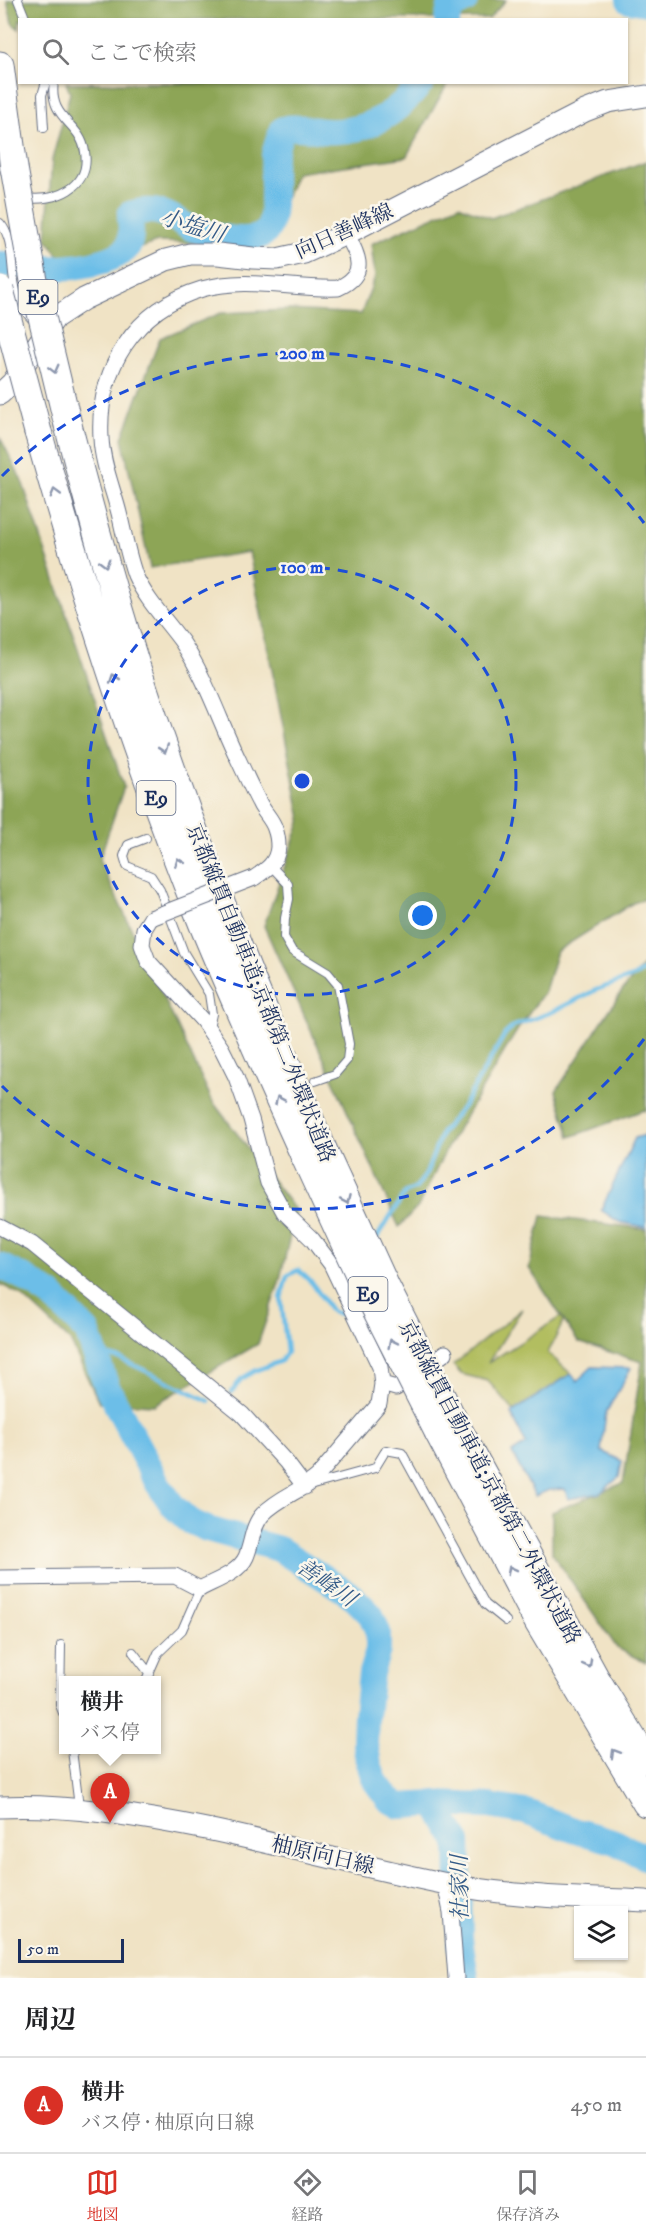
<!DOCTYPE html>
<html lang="ja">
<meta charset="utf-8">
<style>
:root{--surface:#fff;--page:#f2f2f2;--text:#202124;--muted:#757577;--line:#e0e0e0;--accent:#d93025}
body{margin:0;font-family:"IM FELL DW Pica","Noto Serif JP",serif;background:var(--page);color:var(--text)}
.controls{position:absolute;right:18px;bottom:18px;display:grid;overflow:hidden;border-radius:0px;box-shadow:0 2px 4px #0004}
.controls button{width:54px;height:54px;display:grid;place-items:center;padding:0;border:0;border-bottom:2px solid var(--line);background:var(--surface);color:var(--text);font:30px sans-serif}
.scale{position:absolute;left:18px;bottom:15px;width:106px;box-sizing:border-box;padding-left:6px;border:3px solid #1b2f5e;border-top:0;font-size:16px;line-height:21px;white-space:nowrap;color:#1b2f5e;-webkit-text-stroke:4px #fbf7ec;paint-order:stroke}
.you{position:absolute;left:423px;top:916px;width:21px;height:21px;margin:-15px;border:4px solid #fff;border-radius:50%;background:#1a73e8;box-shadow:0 0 0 9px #1a73e833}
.badge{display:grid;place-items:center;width:39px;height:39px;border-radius:50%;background:var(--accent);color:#fff;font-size:20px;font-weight:700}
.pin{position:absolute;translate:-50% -50px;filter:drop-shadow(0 2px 3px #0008)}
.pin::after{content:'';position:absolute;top:32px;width:21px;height:18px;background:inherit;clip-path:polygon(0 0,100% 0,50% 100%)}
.popup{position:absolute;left:59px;top:1676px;width:102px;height:78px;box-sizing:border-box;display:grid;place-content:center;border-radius:0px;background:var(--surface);filter:drop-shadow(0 2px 4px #0005);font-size:20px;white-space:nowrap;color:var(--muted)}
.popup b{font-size:22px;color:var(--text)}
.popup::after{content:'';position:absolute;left:50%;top:100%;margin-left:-12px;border:12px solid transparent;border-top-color:var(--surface)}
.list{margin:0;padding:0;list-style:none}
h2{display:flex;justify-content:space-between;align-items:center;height:78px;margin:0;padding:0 24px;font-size:26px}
h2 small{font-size:20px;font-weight:400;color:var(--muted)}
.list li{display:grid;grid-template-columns:39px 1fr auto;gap:18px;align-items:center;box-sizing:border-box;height:96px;padding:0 24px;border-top:2px solid var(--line)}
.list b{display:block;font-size:22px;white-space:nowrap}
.list p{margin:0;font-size:20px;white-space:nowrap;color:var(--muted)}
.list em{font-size:20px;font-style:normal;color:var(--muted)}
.icon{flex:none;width:33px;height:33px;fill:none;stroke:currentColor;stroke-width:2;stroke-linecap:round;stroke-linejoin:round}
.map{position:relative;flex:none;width:646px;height:1978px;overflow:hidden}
.search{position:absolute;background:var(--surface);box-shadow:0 2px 4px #0004;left:18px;right:18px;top:18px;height:66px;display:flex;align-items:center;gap:15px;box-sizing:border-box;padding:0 21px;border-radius:0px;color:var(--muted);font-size:22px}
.sheet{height:174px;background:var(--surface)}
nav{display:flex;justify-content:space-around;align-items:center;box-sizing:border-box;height:84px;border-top:2px solid var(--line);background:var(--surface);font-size:16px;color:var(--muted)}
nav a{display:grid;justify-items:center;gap:3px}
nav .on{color:var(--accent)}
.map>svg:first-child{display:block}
</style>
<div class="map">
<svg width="646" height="1978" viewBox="0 0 646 1978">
<rect width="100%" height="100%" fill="#fbf7ec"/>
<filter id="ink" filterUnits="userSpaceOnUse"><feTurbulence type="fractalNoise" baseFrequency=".0167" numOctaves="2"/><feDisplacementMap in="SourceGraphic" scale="12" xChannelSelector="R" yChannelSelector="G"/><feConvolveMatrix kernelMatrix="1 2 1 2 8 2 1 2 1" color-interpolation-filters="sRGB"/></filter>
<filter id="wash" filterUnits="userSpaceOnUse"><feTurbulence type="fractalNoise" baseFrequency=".008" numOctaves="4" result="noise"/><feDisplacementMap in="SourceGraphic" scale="24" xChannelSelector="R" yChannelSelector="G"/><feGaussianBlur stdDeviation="1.35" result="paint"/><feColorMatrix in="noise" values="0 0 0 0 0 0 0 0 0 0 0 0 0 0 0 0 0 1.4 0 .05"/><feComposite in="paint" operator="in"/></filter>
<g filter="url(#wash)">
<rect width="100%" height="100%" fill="#f0e3c5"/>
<path fill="#b2be60" stroke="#66765f" stroke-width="1.5" d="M522,1309l-34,54 80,-51 -20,41 23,21 -57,37 -26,-30 -27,-7 -8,-9z"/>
<path fill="#8da556" stroke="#546a5a" stroke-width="1.5" d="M7,0h499l-17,19 -469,1 -1,9 -7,-6z
M66,83h382l-42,74 -110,16 -29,72 -110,-3 -85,32 -26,-36 6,-78 18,-67z
M646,161v738l-13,4 -76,48 -12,40 -27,38 -69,115 -31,63 -19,20 -135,-301 37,-107 -52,-267 -99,16 -28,-130 38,-100 61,-25 68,-3 72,4 14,-37 -4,-33 88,-39 32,13z
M0,437l22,44 102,306 -25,73 114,242 83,109 -17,72 -21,61 -104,61 -55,-3 -29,-61 -49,-46 -21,-11z
M646,962v149l-2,-1 -74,27 -14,-46 66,-100z
M542,1216l104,13v434l-29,-15 -65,-95v-41l71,-29 19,-121 -64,-20 -49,-74z"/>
<path fill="#6cbee8" stroke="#4476a3" stroke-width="1.5" d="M646,1135v92l-27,-5 -18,-12 34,-72z
M592,1367l39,1 -25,45 -5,38 21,10 -3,16 -19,16 -32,6 -3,-10 -16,1 -14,6 -23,-43 14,-9 -15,-31 60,-39 6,7z"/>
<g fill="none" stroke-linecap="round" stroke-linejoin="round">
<path stroke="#6cbee8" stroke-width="4.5" d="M376,1239l29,-46 11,-5 10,-14 16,-42 22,-27 41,-71 9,-8 38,-14 44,-22 39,-14 11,-7
M97,1353l24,6 88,42
M232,1392l9,-13 16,-9 24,-9 6,-9 -6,-54 6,-22 11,-6 14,13 20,29 12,3 4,-7"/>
<path stroke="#6cbee8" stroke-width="26" d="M629,0l17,3
M447,20l3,-12 16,-8
M0,264c15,-1 31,3 46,4 19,1 72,-4 82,-22 5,-8 2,-23 2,-32 10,-3 22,-4 32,-1 10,3 19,10 29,15 17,7 59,19 75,4 11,-11 5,-59 8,-76 2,-10 5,-18 9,-27 14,-4 27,1 42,2 41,3 73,-18 97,-49
M0,1266l25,12 26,17 36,36 20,56 51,97 15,22 16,15 18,8 72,20 72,46 20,20 7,17v18l-7,23 -5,43 -1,28 4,20 6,17 14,19 11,6 35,-2 54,2 37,6 50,19 37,10 33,17
M435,1804l23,38 2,96 6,40"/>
</g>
</g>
<g filter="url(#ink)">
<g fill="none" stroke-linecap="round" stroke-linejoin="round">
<g stroke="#666e82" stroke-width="10">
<path id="service" d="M18,0l8,20
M44,128l-2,-33 4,-13
M25,198c30,4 66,-10 60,-46 -4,-30 -37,-32 -31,-70
M0,223c22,25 0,68 35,99
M146,838l-18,7 -4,11 3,10 24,10 9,14 24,63 25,41 3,20 -3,13
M271,866l17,18 1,15 -4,19 -1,19 8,14 36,22 10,12 11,59 -2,16 -12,14 -20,7
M313,1485l62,-17 11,-18 16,3 83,151 21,17
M61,1645l-1,60 3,8
M133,1652l17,22
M146,1680l12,-27 24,-23 18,-41
M72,1750l7,57"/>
</g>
<g stroke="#666e82" stroke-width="17">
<path id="minor" d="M254,878c12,-8 23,-15 24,-31 0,-5 -1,-13 -3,-18 -2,-8 -10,-16 -14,-23 -8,-15 -15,-30 -22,-45 -19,-39 -33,-83 -57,-119 -16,-22 -36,-42 -47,-67 -7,-19 -11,-42 -16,-62 -6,-24 -17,-50 -18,-75 -4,-69 34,-129 101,-149 45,-13 91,1 136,-1 29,-13 22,-31 8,-54
M0,1227l32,17 210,170 44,48 19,25
M382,1384l14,4 49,-35
M0,1578l175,-2 25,13c14,-8 39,-16 46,-32 6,-13 6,-32 17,-43 15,-16 38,-23 54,-37l62,-73 3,-20 -2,-17 -49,-103 -19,-25 -28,-27 -16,-29 -17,-64 -15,-42 -14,-28 -19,-28 -55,-60 -6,-16 2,-16 7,-11
M445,1883l6,29 5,66"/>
</g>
<g stroke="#666e82" stroke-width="23">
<path id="secondary" d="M0,394l12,-11 43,-65 29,-19 82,-39 24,-6h28l35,4 24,1 27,-6 42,-19 239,-123 23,-9 38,-6
M0,1807c35,-2 70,1 104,5 117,14 228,49 343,72 66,13 132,14 199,17"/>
</g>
<g stroke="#666e82" stroke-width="29">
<path id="motorway" d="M0,65l14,103
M68,425c21,81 43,161 68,240 54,164 117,324 186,482
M38,432c47,166 100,332 165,493 32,77 66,153 100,228
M456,1425l139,252 51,83
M438,1432l100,190 108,181"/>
</g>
<use href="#service" stroke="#fff" stroke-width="8"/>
<use href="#minor" stroke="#fff" stroke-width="15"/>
<use href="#secondary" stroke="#fff" stroke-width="21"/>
<use href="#motorway" stroke="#fff" stroke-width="27"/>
<g stroke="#666e82" stroke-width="17" stroke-linecap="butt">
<path id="minor-bridge" d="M151,918l103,-40"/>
</g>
<g stroke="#666e82" stroke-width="29" stroke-linecap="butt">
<path id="motorway-bridge" d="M14,168l22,124 32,133
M0,290l38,142
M322,1147l64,140 70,138
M303,1153l65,141 70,138"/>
</g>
<use href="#minor-bridge" stroke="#fff" stroke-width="15"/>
<use href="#motorway-bridge" stroke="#fff" stroke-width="27"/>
</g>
<defs><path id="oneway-chevron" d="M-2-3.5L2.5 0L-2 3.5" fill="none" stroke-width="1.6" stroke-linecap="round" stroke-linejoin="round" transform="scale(1.5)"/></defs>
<g stroke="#8d97ae">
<use href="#oneway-chevron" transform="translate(54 369) rotate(76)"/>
<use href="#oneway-chevron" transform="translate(55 493) rotate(-106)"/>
<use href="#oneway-chevron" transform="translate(105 563) rotate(75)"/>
<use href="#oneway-chevron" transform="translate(114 678) rotate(-109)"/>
<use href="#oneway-chevron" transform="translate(164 749) rotate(71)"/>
<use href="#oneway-chevron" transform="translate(179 862) rotate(-111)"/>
<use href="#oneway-chevron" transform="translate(279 1100) rotate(-114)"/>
<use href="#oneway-chevron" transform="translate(346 1200) rotate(66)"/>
<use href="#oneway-chevron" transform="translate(392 1343) rotate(-116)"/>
<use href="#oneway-chevron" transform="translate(511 1570) rotate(-118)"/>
<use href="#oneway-chevron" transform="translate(588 1664) rotate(61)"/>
<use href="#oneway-chevron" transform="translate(615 1753) rotate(-121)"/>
</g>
</g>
<g fill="none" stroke="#1d4ed8" stroke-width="3" stroke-dasharray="10 8">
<circle cx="302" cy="781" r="214"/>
<path d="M644 1039A428 428 0 0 1 2 1086M2 476A428 428 0 0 1 644 523"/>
</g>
<g text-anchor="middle" stroke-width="5" stroke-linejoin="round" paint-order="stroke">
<g fill="#fbf7ec" stroke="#5e6b89" stroke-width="1.5">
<rect x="18.5" y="280" width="39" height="34" rx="4.5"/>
<rect x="136.5" y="781" width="39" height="34" rx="4.5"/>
<rect x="348.5" y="1277" width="39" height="34" rx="4.5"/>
</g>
<g font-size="20" font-weight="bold" fill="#1b2f5e">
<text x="38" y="304">E9</text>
<text x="156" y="805">E9</text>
<text x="368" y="1301">E9</text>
</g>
<g font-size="21" fill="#1b2f5e" stroke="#fbf7ec">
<text transform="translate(344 231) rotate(-24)" y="7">向日善峰線</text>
<text transform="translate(261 993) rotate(68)" y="7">京都縦貫自動車道;京都第二外環状道路</text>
<text transform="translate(490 1482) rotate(62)" y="7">京都縦貫自動車道;京都第二外環状道路</text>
<text transform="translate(323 1855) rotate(13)" y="7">柚原向日線</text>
</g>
<g font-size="22" font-style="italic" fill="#335a87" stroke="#fbf7ec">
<text transform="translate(193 225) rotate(17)" y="8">小塩川</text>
<text transform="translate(327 1582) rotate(35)" y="8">善峰川</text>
<text transform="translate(459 1888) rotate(-91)" y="8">社家川</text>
</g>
</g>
<circle cx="302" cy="781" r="9" fill="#1d4ed8" stroke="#fbf7ec" stroke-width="3"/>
<g font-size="18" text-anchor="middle" font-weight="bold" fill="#1d4ed8" stroke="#fbf7ec" stroke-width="5" stroke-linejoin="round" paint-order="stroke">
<text x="302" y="359">200 m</text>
<text x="302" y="573">100 m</text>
</g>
</svg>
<div class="controls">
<button><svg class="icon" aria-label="layers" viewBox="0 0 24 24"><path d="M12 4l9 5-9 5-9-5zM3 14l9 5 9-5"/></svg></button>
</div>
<div class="scale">50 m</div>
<div class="you"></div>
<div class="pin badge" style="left:110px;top:1823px">A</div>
<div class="popup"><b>横井</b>バス停</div>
<div class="search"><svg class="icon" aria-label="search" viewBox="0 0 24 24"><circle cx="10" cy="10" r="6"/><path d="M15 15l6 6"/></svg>ここで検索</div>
</div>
<section class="sheet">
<h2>周辺<small></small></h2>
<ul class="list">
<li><span class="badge">A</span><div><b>横井</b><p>バス停 · 柚原向日線</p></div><em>450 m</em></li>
</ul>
</section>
<nav>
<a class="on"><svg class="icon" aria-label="map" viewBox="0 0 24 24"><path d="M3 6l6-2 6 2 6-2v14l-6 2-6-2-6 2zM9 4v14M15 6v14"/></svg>地図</a>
<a><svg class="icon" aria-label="directions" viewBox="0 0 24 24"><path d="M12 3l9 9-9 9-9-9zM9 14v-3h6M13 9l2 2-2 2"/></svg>経路</a>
<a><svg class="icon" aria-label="saved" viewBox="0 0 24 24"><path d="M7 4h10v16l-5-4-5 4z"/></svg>保存済み</a>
</nav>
